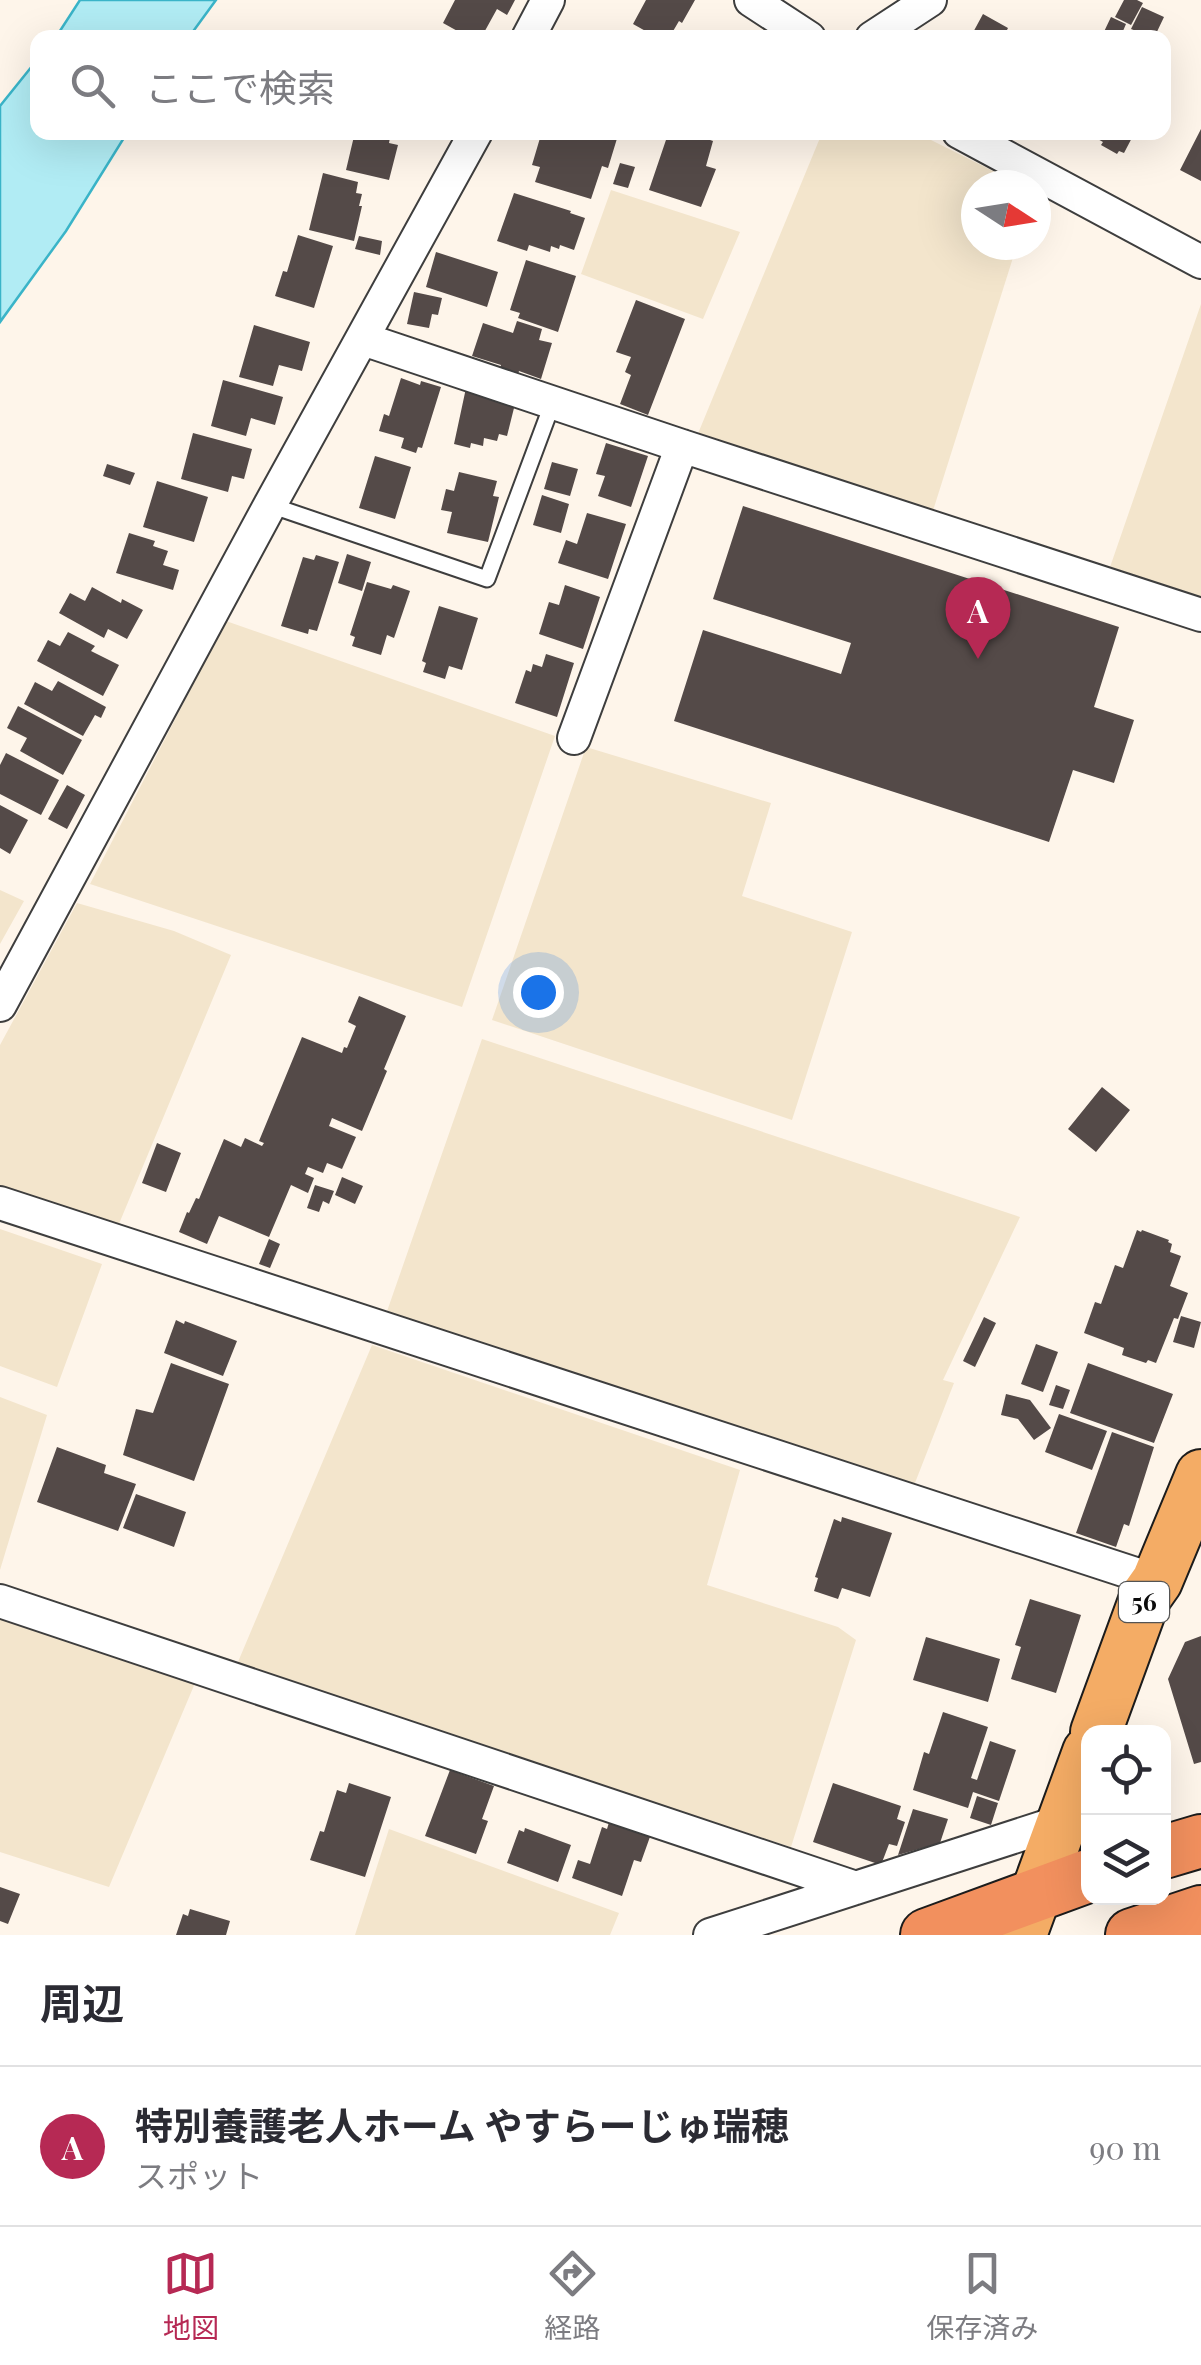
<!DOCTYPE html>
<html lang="ja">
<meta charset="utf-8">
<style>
:root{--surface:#fff;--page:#f7f7f7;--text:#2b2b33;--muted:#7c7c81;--line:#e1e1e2;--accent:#b62954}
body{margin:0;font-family:"Playfair Display","Noto Sans JP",serif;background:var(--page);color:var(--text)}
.controls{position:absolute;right:30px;bottom:30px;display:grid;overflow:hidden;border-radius:20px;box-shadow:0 10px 40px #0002}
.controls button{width:90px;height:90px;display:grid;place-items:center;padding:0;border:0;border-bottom:2px solid var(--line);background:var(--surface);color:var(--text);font:50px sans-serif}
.compass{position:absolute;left:961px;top:170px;width:90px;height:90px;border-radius:50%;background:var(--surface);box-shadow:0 10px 40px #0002;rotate:102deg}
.you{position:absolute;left:538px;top:992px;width:35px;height:35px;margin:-25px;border:8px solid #fff;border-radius:50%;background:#1a73e8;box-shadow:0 0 0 15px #1a73e833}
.badge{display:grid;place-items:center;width:65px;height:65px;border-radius:50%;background:var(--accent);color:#fff;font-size:32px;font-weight:700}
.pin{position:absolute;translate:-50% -82px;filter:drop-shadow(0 2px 5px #0008)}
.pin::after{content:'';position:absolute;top:52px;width:35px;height:30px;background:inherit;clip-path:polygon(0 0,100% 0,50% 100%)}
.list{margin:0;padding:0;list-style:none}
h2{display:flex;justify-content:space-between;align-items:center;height:130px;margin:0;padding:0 40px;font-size:42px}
h2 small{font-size:32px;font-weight:400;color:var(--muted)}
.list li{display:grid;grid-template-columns:65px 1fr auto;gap:30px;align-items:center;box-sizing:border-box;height:160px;padding:0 40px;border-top:2px solid var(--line)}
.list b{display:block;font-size:38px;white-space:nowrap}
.list p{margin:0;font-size:32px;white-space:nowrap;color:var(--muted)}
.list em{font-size:32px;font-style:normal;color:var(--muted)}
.icon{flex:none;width:55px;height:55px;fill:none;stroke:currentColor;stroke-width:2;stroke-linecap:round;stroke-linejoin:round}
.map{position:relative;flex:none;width:1201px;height:1935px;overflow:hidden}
.search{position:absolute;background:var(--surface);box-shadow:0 10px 40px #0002;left:30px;right:30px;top:30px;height:110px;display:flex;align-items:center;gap:25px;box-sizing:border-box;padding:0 35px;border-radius:20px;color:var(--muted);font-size:38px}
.sheet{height:290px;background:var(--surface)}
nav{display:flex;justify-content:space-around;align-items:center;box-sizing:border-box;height:140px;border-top:2px solid var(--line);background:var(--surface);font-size:28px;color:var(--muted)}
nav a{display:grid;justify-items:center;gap:5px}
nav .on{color:var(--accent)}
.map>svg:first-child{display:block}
</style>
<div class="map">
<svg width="1201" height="1935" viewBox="0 0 1201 1935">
<rect width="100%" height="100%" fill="#fef5ea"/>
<path fill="#f3e5cc" d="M822,133h95l104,52h-45v60h41l-86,272 -234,-81z
M611,190l129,42 -37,87 -122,-45z
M1201,304v297l-92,-31z
M226,621l329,115 -93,271 -372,-123z
M586,747l185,56 -29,93 110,36 -60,188 -300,-100z
M0,890l24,11 -24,43z
M77,903l97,28 57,24 -115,276 -116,-39v-147z
M482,1039l538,178 -77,163 11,3 -41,105 -528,-171z
M0,1229l102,35 -45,123 -57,-21z
M372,1345l368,125 -33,115 131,42 18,13 -65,207 -556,-178z
M0,1397l47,18 -47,155z
M0,1613l198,63 -89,211 -109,-35z
M389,1829l230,84 -9,22h-255z"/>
<path fill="#b1ecf4" stroke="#3ab4c8" stroke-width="2.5" d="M80,0h136l-27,37h-133z
M37,60l1,72 89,1 -61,98 -66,91v-216z"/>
<path fill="#544a48" d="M455,0h60l-8,15 -10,-6 -16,29h-11l-27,-15z
M646,0h49l-13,23 -3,-2 -10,17h-11l-25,-14z
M1124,0h13l6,3 -12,22 -16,-8z
M1142,7l22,10 -10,21 -23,-9z
M983,14l25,14 -5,10h-33z
M1111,17l15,7 -6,14h-19z
M1201,129v52l-21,-11z
M355,132h36l-2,11 9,2 -9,35 -43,-10z
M549,132h70l-11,36 -6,-2 -11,33 -56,-17 5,-15 -8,-2 8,-27 7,2z
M673,132h14l26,9 -7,25 10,3 -15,38 -52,-17 19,-56 4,1z
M1085,132h50l-11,21 -5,-2 -2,3 -16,-9 2,-3z
M620,163l15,4 -7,21 -15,-4z
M323,173l35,9 -2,11 6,1 -3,12h3l-8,35 -45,-11z
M514,193l57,18 -1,2 15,5 -11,32 -14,-5 -1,4 -8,-3 -1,6 -21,-7 -2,6 -30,-10z
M298,235l35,11 -19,62 -39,-12 8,-25 4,1z
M359,236l23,5 -2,14 -25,-6z
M436,252l62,20 -11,35 -61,-20z
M526,260l50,16 -18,56 -40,-14 2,-5 -10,-3z
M414,292l28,6 -4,17 -6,-1 -3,14 -22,-4z
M636,300l49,19 -37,96 -28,-11 11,-29 -6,-3 6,-15 -15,-5z
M517,321l25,8 -3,11 13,3 -11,36 -22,-8 -2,7 -18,-6 2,-7 -29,-9 11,-33 30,10z
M254,325l56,17 -8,29 -23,-6 -6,21 -34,-9z
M401,378l19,7 1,-4 20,6 -19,61 -4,-1 -2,6 -15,-5 3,-10 -25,-7 5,-17 5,2z
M223,380l60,17 -8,28 -24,-7 -5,18 -35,-10z
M466,388l50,12 -9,36 -8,-2 -2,7 -13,-3 -1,8 -12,-3 -1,5 -16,-4z
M193,433l59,16 -8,30 -12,-3 -4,16 -47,-13z
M606,443l42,13 -17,51 -33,-11 7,-20 -9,-2z
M375,456l36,11 -16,52 -36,-11z
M552,462l26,7 -8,27 -26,-7z
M107,464l28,9 -5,12 -27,-9z
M459,472l38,9 -4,15 6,1 -11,45 -41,-9 5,-21 -11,-2 5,-21 8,2z
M157,481l51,16 -14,45 -51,-15z
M542,495l27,9 -8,29 -28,-8z
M743,506l376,121 -25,80 40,13 -20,63 -41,-13 -24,72 -375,-121 29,-91 138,44 10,-31 -138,-44z
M587,513l39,11 -18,55 -50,-16 8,-23 11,4z
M129,533l26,8 -2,5 15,5 -5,14 16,5 -6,20 -57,-17z
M347,554l24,8 -9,29 -24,-8z
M316,555l23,7 -22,69 -8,-2 -1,5 -27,-8 22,-69 11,3z
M367,582l24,7 2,-4 17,6 -16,47 -7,-3 -6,20 -29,-9 3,-9 -5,-2z
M565,585l35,12 -17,52 -44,-15 10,-32 10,3z
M92,587l29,16 1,-4 21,11 -16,29 -19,-10 -4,9 -45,-25 11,-20 15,8z
M439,606l39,12 -16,52 -13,-4 -4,13 -22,-7 3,-9 -4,-2z
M68,632l27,14 -4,5 28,14 -16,31 -66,-35 11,-21 12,6z
M546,654l28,9 -17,54 -42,-14 11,-33 5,2 2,-8 9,3z
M58,681l48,26 -5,11 -6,-3 -12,21 -59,-32 11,-22 17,9z
M18,706l64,34 -19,35 -43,-24 7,-13 -20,-10z
M6,753l53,27 -18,35 -41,-21v-29z
M67,785l18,10 -18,34 -19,-10z
M0,805l28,15 -18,34 -10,-6z
M359,996l47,20 -22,53 3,2 -25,60 -30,-13 -3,8 27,11 -14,32 -15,-6 -4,10 -15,-6 -3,7 9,4 -6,15 -17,-8 -22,52 -50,-21 -12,28 -28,-12 8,-20 2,1 7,-15 3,1 25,-60 17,8 4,-9 17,8 2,-3 -5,-2 43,-104 40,16 2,-6 3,1 9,-22 -8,-4z
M1102,1087l28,23 -34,42 -28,-23z
M157,1143l24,10 -15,39 -24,-9z
M342,1177l21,9 -8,18 -20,-9z
M315,1185l19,6 -5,13 -6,-3 -4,11 -12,-4z
M1137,1230l4,2 1,-2 27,10 -1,2 4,2 -2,8 11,4 -11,30 18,7 -10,26 -4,-1 -18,45 -8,-3 -2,3 -24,-8 2,-7 -40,-15 11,-31 6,2 14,-39 8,3z
M269,1239l11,5 -10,24 -11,-4z
M1181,1316l20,6 -7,26 -21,-6z
M984,1317l12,6 -21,44 -12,-6z
M176,1320l8,4 1,-3 52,20 -14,35 -59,-23z
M1036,1344l22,8 -15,40 -22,-8z
M171,1363l58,21 -35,97 -71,-26 13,-46 17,4z
M1088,1363l85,31 -19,49 -84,-30z
M1056,1385l14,5 -7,19 -14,-4z
M1006,1394l24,6 21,28 -17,12 -16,-21 -17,-4z
M1059,1414l48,17 -15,39 -47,-18z
M1112,1432l42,15 -25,79 -5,-2 -8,23 -40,-14z
M57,1447l49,18 -2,8 32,11 -18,47 -81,-29z
M136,1494l50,18 -12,35 -51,-19z
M842,1517l50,16 -22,64 -28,-9 -4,11 -24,-8 4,-13 -3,-1 19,-58 7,3z
M1030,1599l51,16 -25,78 -45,-14 10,-32 -6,-2z
M1201,1636v126l-7,2 -26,-85 17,-37z
M926,1637l74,22 -12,43 -75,-22z
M943,1712l45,15 -17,51 6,2 13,-39 26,9 -17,51 -26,-9 -5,16 -55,-18 11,-38 5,2z
M450,1770l44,16 -12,33 6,2 -12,33 -51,-18z
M349,1783l42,14 -26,80 -55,-17 10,-29 4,1 13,-42 9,3z
M833,1783l68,23 -4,13 8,3 -8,24 -8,-2 -8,21 -68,-23z
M977,1796l21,7 -7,22 -21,-7z
M913,1809l35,10 -8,24 -42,12z
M610,1819l41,15 -10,28 -7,-2 -12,36 -50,-18 6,-18 12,4 12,-37 5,2z
M525,1828l46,17 -13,37 -51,-19 12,-33 5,2z
M0,1887l20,7 -12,30 -8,-3z
M190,1909l40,12 -4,14h-50l7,-21 5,2z"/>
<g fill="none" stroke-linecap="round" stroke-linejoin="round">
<g stroke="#3e3e3e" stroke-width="19">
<path id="service" d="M270,505l217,74 66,-177"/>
</g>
<g stroke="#3e3e3e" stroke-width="36">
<path id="minor" d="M751,0l58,38
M528,38l20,-38
M872,38l58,-38
M959,132l242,130
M363,339l319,107 519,169
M574,738l108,-292
M0,1005l270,-500 206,-373
M0,1203l1157,378
M0,1601l856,287
M710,1935l353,-114"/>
</g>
<g stroke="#1c1c1c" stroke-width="54">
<path id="primary" d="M1096,1732l49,-134 12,-17 44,-106
M1021,1935l67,-183"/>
</g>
<g stroke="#1c1c1c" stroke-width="56">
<path id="trunk" d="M1164,1852l37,-11
M927,1935l161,-59
M1132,1935l69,-23"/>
</g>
<use href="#service" stroke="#fff" stroke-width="15"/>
<use href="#minor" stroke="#fff" stroke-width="32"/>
<use href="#primary" stroke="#f4ac65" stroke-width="50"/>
<use href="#trunk" stroke="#f2905e" stroke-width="52"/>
</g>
<g text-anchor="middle" stroke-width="10" stroke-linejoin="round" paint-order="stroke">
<rect fill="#fff" stroke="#545454" stroke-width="2.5" x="1119" y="1582" width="50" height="40" rx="8"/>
<g font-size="25" font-weight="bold" fill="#0b0b0b">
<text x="1144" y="1611">56</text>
</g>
</g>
</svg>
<div class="controls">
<button><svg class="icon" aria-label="locate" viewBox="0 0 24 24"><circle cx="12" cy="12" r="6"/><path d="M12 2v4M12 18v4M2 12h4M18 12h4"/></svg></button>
<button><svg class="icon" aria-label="layers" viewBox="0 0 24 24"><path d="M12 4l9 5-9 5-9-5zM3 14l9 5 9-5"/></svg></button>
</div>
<svg class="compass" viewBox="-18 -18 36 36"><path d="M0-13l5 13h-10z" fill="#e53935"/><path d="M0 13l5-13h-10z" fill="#7c7c81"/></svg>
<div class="you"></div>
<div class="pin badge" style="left:978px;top:659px">A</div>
<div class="search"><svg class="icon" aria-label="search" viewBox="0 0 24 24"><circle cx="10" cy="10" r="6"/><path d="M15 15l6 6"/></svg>ここで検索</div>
</div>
<section class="sheet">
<h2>周辺<small></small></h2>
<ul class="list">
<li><span class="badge">A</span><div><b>特別養護老人ホーム やすらーじゅ瑞穂</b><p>スポット</p></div><em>90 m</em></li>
</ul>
</section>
<nav>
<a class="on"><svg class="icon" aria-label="map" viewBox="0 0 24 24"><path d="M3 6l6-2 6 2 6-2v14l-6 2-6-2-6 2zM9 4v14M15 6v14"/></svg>地図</a>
<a><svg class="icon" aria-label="directions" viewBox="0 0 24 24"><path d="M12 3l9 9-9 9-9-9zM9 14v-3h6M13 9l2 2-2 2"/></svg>経路</a>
<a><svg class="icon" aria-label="saved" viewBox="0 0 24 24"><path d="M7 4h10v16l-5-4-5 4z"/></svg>保存済み</a>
</nav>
